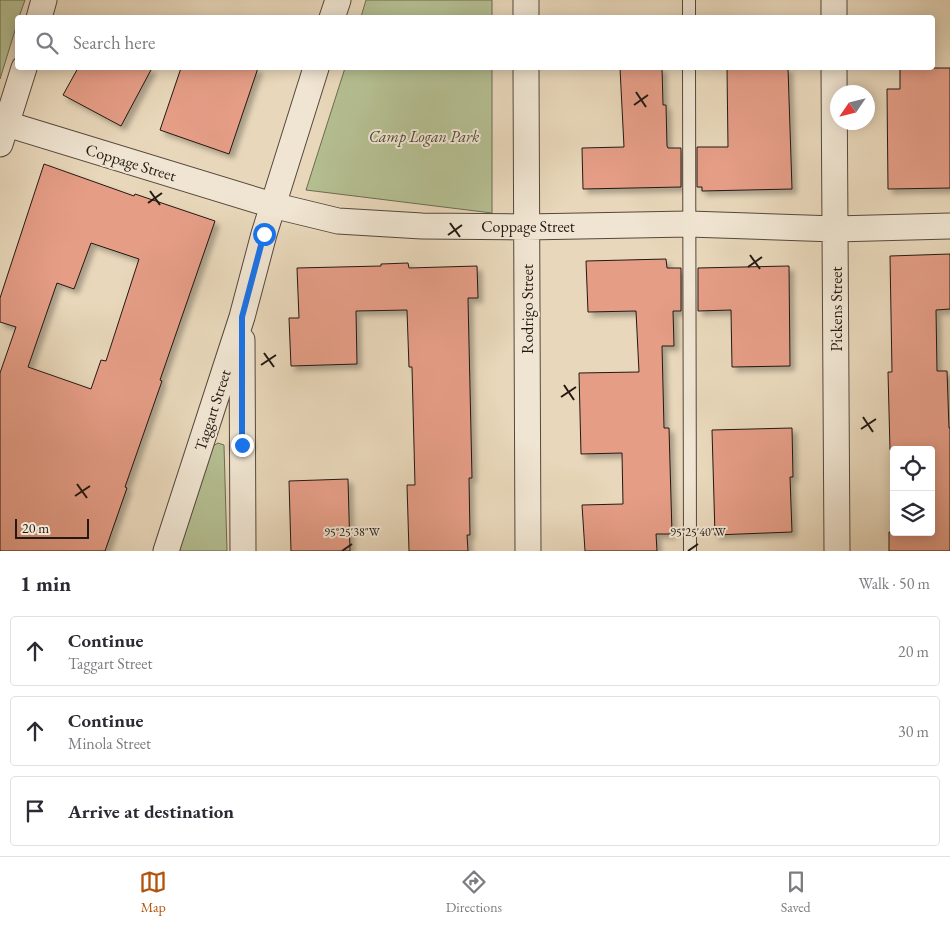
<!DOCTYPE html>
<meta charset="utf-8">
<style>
:root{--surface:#fff;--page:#f7f7f7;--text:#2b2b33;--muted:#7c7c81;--line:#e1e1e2;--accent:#b45309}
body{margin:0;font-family:"EB Garamond",serif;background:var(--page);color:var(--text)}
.controls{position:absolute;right:15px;bottom:15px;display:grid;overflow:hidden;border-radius:5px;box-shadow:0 2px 12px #0003}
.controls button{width:45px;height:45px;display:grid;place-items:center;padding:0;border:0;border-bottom:1px solid var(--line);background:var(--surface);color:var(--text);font:25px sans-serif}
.compass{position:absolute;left:830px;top:85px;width:45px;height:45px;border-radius:50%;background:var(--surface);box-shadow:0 2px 12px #0003;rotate:235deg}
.scale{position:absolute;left:15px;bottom:12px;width:74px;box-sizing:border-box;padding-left:5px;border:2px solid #231912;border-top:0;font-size:14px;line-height:18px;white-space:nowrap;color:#231912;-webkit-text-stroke:4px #f0e5d2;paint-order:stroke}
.stop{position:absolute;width:15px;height:15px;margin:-11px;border:4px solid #1a73e8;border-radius:50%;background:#fff}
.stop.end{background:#1a73e8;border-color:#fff;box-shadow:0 1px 5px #0008}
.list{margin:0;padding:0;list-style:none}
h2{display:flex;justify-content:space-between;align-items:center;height:65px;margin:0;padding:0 20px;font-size:21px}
h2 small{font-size:16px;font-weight:400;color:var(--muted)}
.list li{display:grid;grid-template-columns:32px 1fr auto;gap:15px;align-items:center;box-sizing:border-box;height:70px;margin:0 10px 10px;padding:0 10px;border:1px solid var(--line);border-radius:5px}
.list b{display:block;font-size:19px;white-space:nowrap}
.list p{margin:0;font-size:16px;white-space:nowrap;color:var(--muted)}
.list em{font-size:16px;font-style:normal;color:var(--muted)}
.icon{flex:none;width:28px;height:28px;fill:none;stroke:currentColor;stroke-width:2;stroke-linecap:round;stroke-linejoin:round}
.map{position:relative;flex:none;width:950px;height:551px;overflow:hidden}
.search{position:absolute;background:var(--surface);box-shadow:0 2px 12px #0003;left:15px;right:15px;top:15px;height:55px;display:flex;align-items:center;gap:12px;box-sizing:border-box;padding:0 18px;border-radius:5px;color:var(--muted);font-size:19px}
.sheet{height:305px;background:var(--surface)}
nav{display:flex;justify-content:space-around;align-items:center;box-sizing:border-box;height:70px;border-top:1px solid var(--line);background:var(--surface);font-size:14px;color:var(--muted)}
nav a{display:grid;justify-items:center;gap:2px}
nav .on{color:var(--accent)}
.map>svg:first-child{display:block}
</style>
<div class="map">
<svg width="950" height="551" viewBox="0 0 950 551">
<defs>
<filter id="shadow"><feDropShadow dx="4.5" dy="4.5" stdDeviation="2.5" flood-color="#0004"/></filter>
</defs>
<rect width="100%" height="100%" fill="#e8d7ba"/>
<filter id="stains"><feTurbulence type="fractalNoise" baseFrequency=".004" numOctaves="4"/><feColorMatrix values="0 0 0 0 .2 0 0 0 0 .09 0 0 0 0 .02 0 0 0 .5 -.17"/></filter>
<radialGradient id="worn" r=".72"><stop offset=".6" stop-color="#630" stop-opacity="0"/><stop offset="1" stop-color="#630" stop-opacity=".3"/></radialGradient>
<path fill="#b4be91" stroke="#6c6c52" d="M0,0h25l-6,17 -1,1 -1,6 -17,55z
M366,0h126v17h-131z
M345,68h147v145l-186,-23z
M218,443l6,2 3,106h-51l37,-105z"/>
<path fill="#e59d86" stroke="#231912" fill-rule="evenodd" filter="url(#shadow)" d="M78,68h74l-31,58 -58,-31z
M181,68h77l-29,86 -69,-24z
M620,68h42l1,37h3l1,41 1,2h13v39l-98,2 -1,-41 42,-1z
M727,68h61l4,121 -90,2v-4h-5v-40h31z
M900,68h50v120l-62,1 -1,-100h13z
M44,164l90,32 1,-2 80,27 -55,159 2,1 -37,106 2,1 -22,63h-105v-178l16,-46 -16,-5v-24zM91,243l48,16 -33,102 -5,-1 -10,29 -63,-22 29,-84 17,6z
M950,254v55l-14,1 1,61h10l2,57h1v123h-61v-19h42v-82h-41l-2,-78h4l-2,-116z
M666,259l1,9h14v43h-8l1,35h-12l2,82h5l3,106h-16l1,17h-72l-3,-46 41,-1 -1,-51 -41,1 -2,-81 60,-1 -3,-61 -48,1 -2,-51z
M408,263l1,5 68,-2 1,32h-10l4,180h-3l1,57h-3l1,16h-59l-2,-66h8l-3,-118h-3l-2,-57 -51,1 1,53 -66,2 -2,-48h10l-2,-50 84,-2v-2z
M789,266l1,100 -58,1 -1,-57 -33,1v-43z
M792,428l1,49h-3l2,55 -77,3 -3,-105z
M348,479l2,72h-59l-2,-70z"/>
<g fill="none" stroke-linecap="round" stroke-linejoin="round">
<g stroke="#54483c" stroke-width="14">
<path id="service" d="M689,18v-18
M689,68l1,483"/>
</g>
<g stroke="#54483c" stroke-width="27">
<path id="minor" d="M526,0v18
M834,0v18
M39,18l5,-18
M332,18l6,-18
M526,68l2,483
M834,68l3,483
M0,122l272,83 66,16 84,5 104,1 163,-3 146,5 115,-3
M0,144l24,-76
M242,340l1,211
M166,551l76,-234 22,-83 52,-166"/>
</g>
<use href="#service" stroke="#f0e5d2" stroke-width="12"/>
<use href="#minor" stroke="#f0e5d2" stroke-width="25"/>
</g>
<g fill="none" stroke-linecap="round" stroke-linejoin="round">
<path stroke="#1a73e8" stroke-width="6" d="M242,445v-128l22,-83"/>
</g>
<path fill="none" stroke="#231912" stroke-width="2" d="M636,92l10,15M634,105l14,-10M150,191l10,14M148,203l14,-10M450,223l10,14M448,235l14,-10M750,255l10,14M748,267l14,-10M264,353l10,14M261,365l15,-10M564,385l10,15M561,397l15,-10M863,417l10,15M861,429l15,-10M77,484l10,14M75,496l15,-10M342,551l10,-7M688,551l10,-7"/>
<g text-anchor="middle" stroke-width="4" stroke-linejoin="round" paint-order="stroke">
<g font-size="16" font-style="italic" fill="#4e4b38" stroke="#f0e5d2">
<text x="424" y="142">Camp Logan Park</text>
</g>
<g font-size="16" fill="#231912" stroke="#f0e5d2">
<text transform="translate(131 162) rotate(17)" y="6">Coppage Street</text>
<text x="528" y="232">Coppage Street</text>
<text transform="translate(527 309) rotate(-90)" y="6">Rodrigo Street</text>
<text transform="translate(836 309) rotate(-90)" y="6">Pickens Street</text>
<text transform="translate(212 410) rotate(-72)" y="6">Taggart Street</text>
</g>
</g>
<g font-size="12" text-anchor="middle" fill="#231912" stroke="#f0e5d2" stroke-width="4" stroke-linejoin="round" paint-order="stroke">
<text x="352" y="536">95°25'38"W</text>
<text x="698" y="536">95°25'40"W</text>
</g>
<rect width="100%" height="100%" filter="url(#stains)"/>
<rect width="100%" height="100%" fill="url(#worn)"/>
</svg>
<div class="controls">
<button><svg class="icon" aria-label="locate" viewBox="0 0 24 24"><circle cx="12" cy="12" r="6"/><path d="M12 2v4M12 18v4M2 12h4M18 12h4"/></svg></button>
<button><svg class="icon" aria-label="layers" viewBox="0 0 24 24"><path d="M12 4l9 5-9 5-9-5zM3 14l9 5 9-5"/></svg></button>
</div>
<svg class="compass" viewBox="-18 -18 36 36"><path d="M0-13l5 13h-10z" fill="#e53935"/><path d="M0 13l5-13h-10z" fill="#7c7c81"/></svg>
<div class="scale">20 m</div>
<div class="stop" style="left:264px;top:234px"></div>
<div class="stop end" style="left:242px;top:445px"></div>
<div class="search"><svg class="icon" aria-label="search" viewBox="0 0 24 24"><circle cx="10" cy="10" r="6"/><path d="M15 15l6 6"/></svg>Search here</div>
</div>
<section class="sheet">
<h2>1 min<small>Walk · 50 m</small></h2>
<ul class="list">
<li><svg class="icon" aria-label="ahead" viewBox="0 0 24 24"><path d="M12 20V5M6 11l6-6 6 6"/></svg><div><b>Continue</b><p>Taggart Street</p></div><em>20 m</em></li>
<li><svg class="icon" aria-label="ahead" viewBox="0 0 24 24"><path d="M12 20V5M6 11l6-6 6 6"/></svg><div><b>Continue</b><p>Minola Street</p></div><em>30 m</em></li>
<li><svg class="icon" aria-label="arrive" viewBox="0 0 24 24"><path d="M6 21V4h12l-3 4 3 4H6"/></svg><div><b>Arrive at destination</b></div></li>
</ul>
</section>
<nav>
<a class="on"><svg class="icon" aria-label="map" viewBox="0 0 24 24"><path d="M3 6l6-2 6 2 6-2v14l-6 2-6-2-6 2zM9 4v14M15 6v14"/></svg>Map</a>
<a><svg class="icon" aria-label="directions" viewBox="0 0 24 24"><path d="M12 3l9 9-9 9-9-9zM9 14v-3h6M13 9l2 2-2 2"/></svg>Directions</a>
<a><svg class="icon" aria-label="saved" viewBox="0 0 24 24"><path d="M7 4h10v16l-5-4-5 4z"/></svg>Saved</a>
</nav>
